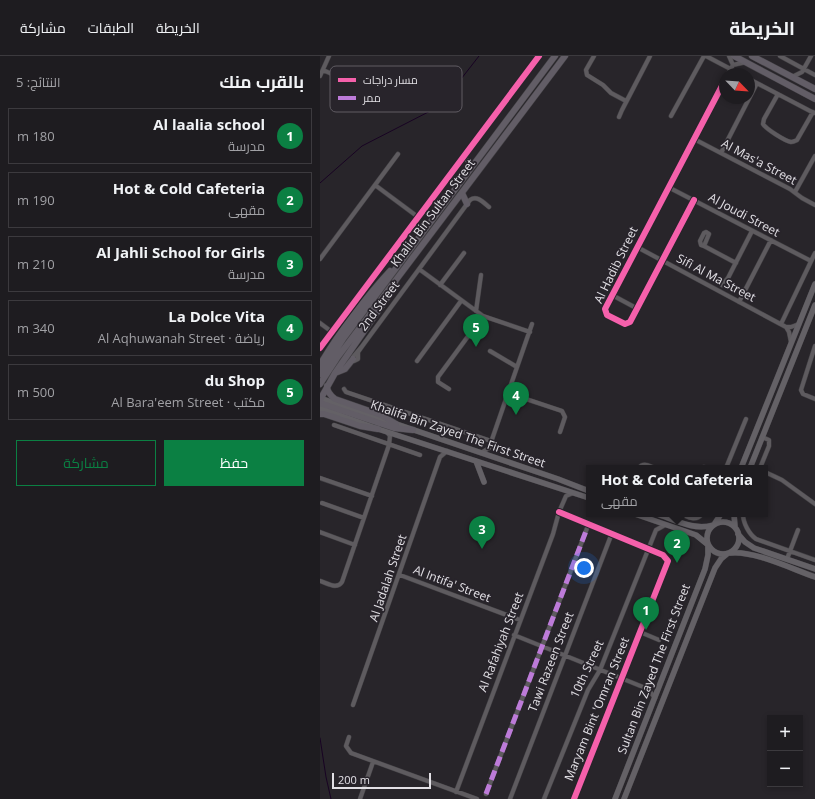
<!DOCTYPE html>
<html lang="ar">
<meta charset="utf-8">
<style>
:root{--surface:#1e1c20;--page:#262529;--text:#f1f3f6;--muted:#a1a1a5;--line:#3c3a3e;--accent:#0b8043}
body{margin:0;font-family:"Open Sans",Cairo,sans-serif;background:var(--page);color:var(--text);direction:rtl}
.controls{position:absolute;right:12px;bottom:12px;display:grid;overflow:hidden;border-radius:0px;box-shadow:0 2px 6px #0003}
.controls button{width:36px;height:36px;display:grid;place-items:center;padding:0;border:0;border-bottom:1px solid var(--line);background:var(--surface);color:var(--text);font:20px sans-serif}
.compass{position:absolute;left:399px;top:12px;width:36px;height:36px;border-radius:50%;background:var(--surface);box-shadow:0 2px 6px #0003;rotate:115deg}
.scale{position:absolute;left:12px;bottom:10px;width:99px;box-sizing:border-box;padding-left:4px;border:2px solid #e2e0e5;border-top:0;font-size:11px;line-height:14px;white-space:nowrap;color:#e2e0e5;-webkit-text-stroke:3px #28242b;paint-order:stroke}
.you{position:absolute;left:264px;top:512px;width:14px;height:14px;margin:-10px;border:3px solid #fff;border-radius:50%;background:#1a73e8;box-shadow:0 0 0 6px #1a73e833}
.badge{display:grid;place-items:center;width:26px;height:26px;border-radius:50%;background:var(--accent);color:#fff;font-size:13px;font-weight:700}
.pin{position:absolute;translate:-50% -33px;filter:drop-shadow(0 1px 2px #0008)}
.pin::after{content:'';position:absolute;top:21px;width:14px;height:12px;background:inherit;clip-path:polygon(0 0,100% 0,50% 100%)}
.popup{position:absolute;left:266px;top:409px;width:182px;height:52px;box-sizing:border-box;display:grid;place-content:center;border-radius:0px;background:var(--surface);filter:drop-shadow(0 1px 3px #0005);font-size:13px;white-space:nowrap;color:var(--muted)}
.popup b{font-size:15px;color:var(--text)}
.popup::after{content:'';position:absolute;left:50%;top:100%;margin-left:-8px;border:8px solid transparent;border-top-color:var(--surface)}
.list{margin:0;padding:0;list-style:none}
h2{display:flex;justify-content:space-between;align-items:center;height:52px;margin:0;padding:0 16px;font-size:17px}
h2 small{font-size:13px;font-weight:400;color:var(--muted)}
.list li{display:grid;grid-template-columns:26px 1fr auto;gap:12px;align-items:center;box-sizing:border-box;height:56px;margin:0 8px 8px;padding:0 8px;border:1px solid var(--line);border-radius:0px}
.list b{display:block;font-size:15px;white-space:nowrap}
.list p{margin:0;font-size:13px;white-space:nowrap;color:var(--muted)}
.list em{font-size:13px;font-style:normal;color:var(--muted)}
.actions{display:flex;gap:8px;padding:12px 16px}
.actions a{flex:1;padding:9px 0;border:1px solid var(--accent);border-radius:0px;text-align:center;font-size:14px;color:var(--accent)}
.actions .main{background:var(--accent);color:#fff}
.map{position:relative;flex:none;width:495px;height:743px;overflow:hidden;direction:ltr}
header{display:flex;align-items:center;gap:24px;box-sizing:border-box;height:56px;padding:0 20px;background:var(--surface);border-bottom:1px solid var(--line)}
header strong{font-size:19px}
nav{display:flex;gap:22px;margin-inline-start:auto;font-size:14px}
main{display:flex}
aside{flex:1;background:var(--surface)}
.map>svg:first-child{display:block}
</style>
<header>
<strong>الخريطة</strong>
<nav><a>الخريطة</a><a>الطبقات</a><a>مشاركة</a></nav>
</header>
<main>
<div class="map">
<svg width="495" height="743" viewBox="0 0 495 743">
<rect width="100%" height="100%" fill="#28252a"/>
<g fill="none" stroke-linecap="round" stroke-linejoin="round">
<path stroke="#180323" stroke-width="1" d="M0,127l42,-37 78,-40 39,-50
M0,682l6,39 5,22"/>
<g stroke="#434145" stroke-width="5">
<path id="street" d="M274,0l-8,14 1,5 16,10 8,8 15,8
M386,0l34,18
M460,0l35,19
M413,9l13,-3
M3,14l51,23
M408,18l5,-9 -4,-9
M0,20l9,-20
M472,21l10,-5 9,-16
M429,23l65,34
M458,38l-14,25 -1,5c3,5 22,17 28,18 3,0 4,-1 6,-2l16,-28
M351,60l33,-60
M299,61l3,-7 28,-54
M374,83l96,50 12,9 13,7
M401,97l36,-70
M143,101l6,5 2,6
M55,129l43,32
M348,131l143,74
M475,136l20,-36
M374,144l-64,122 -5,2 -18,-9 -2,-6 120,-229
M384,190l5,-12 -3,-2 -2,1 -4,8 1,4 3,1 32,17
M317,191l149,80 3,5 2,10
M0,203l78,-105
M99,213l64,47 47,16
M120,229l24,-32
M402,229l6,-7 24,-47
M292,239l26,14
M419,246l32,-62
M156,255l5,-36
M0,267l12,9
M461,268l34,-71
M466,271h5l8,-3
M43,289l-10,12v2l1,2 4,-2v-7l5,-7 107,-145c7,-5 13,2 19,7
M495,290l-14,44 2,4 12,5
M0,292l219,-292
M170,295l27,16
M97,305l44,-60
M24,333l2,3 145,49
M129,333l-11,-7v-5l45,-61
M188,337l54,18 3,6 -5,15
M14,369l86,30
M161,397l8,-5 43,-124
M384,411l2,1
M319,412c4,-6 10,-2 16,0
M406,412l20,-49
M440,412l9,-22v-6l-7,-3
M445,416l17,8 33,24
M0,422l52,18
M2,447l42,15
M239,456l104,43 5,6 -94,238
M361,458c7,3 15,8 21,0
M423,458c0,9 6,20 13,25l59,21
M0,476l35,13
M467,503l11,-29
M80,519l120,45
M0,525c7,2 17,9 22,1l47,-137 1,-9 -3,-4
M320,576l19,8
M194,579l134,54 7,9
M33,649l87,-248 7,-6
M29,681l-3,9 5,7 126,46
M136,736l97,-258 6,-22 7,-16 7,-3
M166,738l103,-271
M40,743l13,-37
M190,743l102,-266
M224,743l44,-109 12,-20 56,-140 9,-5"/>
</g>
<g stroke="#434145" stroke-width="6">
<path id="secondary" d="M0,342l238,81 31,12
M0,352l58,21 211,69
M156,405l8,21
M421,412l74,-184
M430,412l65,-163
M315,458l61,21 11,9
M337,458c18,6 37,17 56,11
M414,458l1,13
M387 482a16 16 0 1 1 32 0a16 16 0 1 1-32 0Z
M395,467l6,-9
M418,478l7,8 9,6 61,21
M410,497c23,-3 62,16 85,24
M295,743l90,-230 3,-14v-10
M304,743l91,-231 6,-9 6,-5"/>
</g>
<g stroke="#434145" stroke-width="7">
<path id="primary" d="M414,0l81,43
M432,0l63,33
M142,137l5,11
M0,309c18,-31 46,-68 70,-94
M15,317l10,-4 8,-10
M0,318l23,-35 212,-283
M0,328l17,-26 228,-302
M7,330c0,6 4,10 8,13l46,16 15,9
M0,344l15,-27 61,-88
M0,347l74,25 19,2
M0,358h4l36,12 18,3"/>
</g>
<use href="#street" stroke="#5e5b5f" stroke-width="4"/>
<use href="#secondary" stroke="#646166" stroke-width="5.5"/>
<use href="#primary" stroke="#625d66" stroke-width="6"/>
<path stroke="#bd7bd9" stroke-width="5" stroke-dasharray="10 5" stroke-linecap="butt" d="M166,738l103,-271"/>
<g stroke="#28242b" stroke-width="8">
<path id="cycleway" d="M374,144l-64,122 -5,2 -18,-9 -2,-6 120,-229
M0,292l219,-292
M239,456l104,43 5,6 -94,238"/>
</g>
<use href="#cycleway" stroke="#f560ab" stroke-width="6"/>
</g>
<g text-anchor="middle" stroke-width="3.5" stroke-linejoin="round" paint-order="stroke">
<g font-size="12" fill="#e2e0e5" stroke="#28242b">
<text transform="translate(439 106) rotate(28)" y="4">Al Mas'a Street</text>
<text transform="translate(113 157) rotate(-53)" y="4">Khalid Bin Sultan Street</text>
<text transform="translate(424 159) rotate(28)" y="4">Al Joudi Street</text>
<text transform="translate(296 209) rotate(-64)" y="4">Al Hadib Street</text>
<text transform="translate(396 222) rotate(28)" y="4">Sifi Al Ma Street</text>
<text transform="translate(59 250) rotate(-53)" y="4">2nd Street</text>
<text transform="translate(138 378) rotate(19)" y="4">Khalifa Bin Zayed The First Street</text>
<text transform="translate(68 522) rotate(-71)" y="4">Al Jadalah Street</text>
<text transform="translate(132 528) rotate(21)" y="4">Al Intifa' Street</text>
<text transform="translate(181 586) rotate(-69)" y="4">Al Rafahiyah Street</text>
<text transform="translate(231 606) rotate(-69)" y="4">Tawi Razeen Street</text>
<text transform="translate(267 613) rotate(-65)" y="4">10th Street</text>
<text transform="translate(334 613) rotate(-69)" y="4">Sultan Bin Zayed The First Street</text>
<text transform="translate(277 653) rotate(-68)" y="4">Maryam Bint 'Omran Street</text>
</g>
</g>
<rect x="10" y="10" width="132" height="46" rx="6" fill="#28242b" stroke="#605c63" stroke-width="1"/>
<rect x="18" y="22" width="18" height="4" fill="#f560ab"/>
<rect x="18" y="40" width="18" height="4" fill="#bd7bd9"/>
<g font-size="11" fill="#e2e0e5">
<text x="43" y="28">مسار دراجات</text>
<text x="43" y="46">ممر</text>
</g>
</svg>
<div class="controls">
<button>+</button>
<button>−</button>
</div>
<svg class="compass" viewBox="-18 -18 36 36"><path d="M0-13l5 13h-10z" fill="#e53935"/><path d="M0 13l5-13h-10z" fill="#a1a1a5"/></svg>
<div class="scale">200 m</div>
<div class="you"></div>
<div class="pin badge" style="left:326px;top:574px">1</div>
<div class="pin badge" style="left:357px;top:507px">2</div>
<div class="popup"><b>Hot &amp; Cold Cafeteria</b>مقهى</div>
<div class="pin badge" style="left:162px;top:493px">3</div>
<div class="pin badge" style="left:196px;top:359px">4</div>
<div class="pin badge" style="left:156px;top:291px">5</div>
</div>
<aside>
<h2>بالقرب منك<small>النتائج: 5</small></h2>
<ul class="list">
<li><span class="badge">1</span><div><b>Al laalia school</b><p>مدرسة</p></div><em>180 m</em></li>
<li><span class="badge">2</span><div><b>Hot &amp; Cold Cafeteria</b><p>مقهى</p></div><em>190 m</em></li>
<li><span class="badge">3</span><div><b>Al Jahli School for Girls</b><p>مدرسة</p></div><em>210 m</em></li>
<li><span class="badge">4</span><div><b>La Dolce Vita</b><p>رياضة · Al Aqhuwanah Street</p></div><em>340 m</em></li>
<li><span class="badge">5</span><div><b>du Shop</b><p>مكتب · Al Bara'eem Street</p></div><em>500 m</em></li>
</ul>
<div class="actions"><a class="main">حفظ</a><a>مشاركة</a></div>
</aside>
</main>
